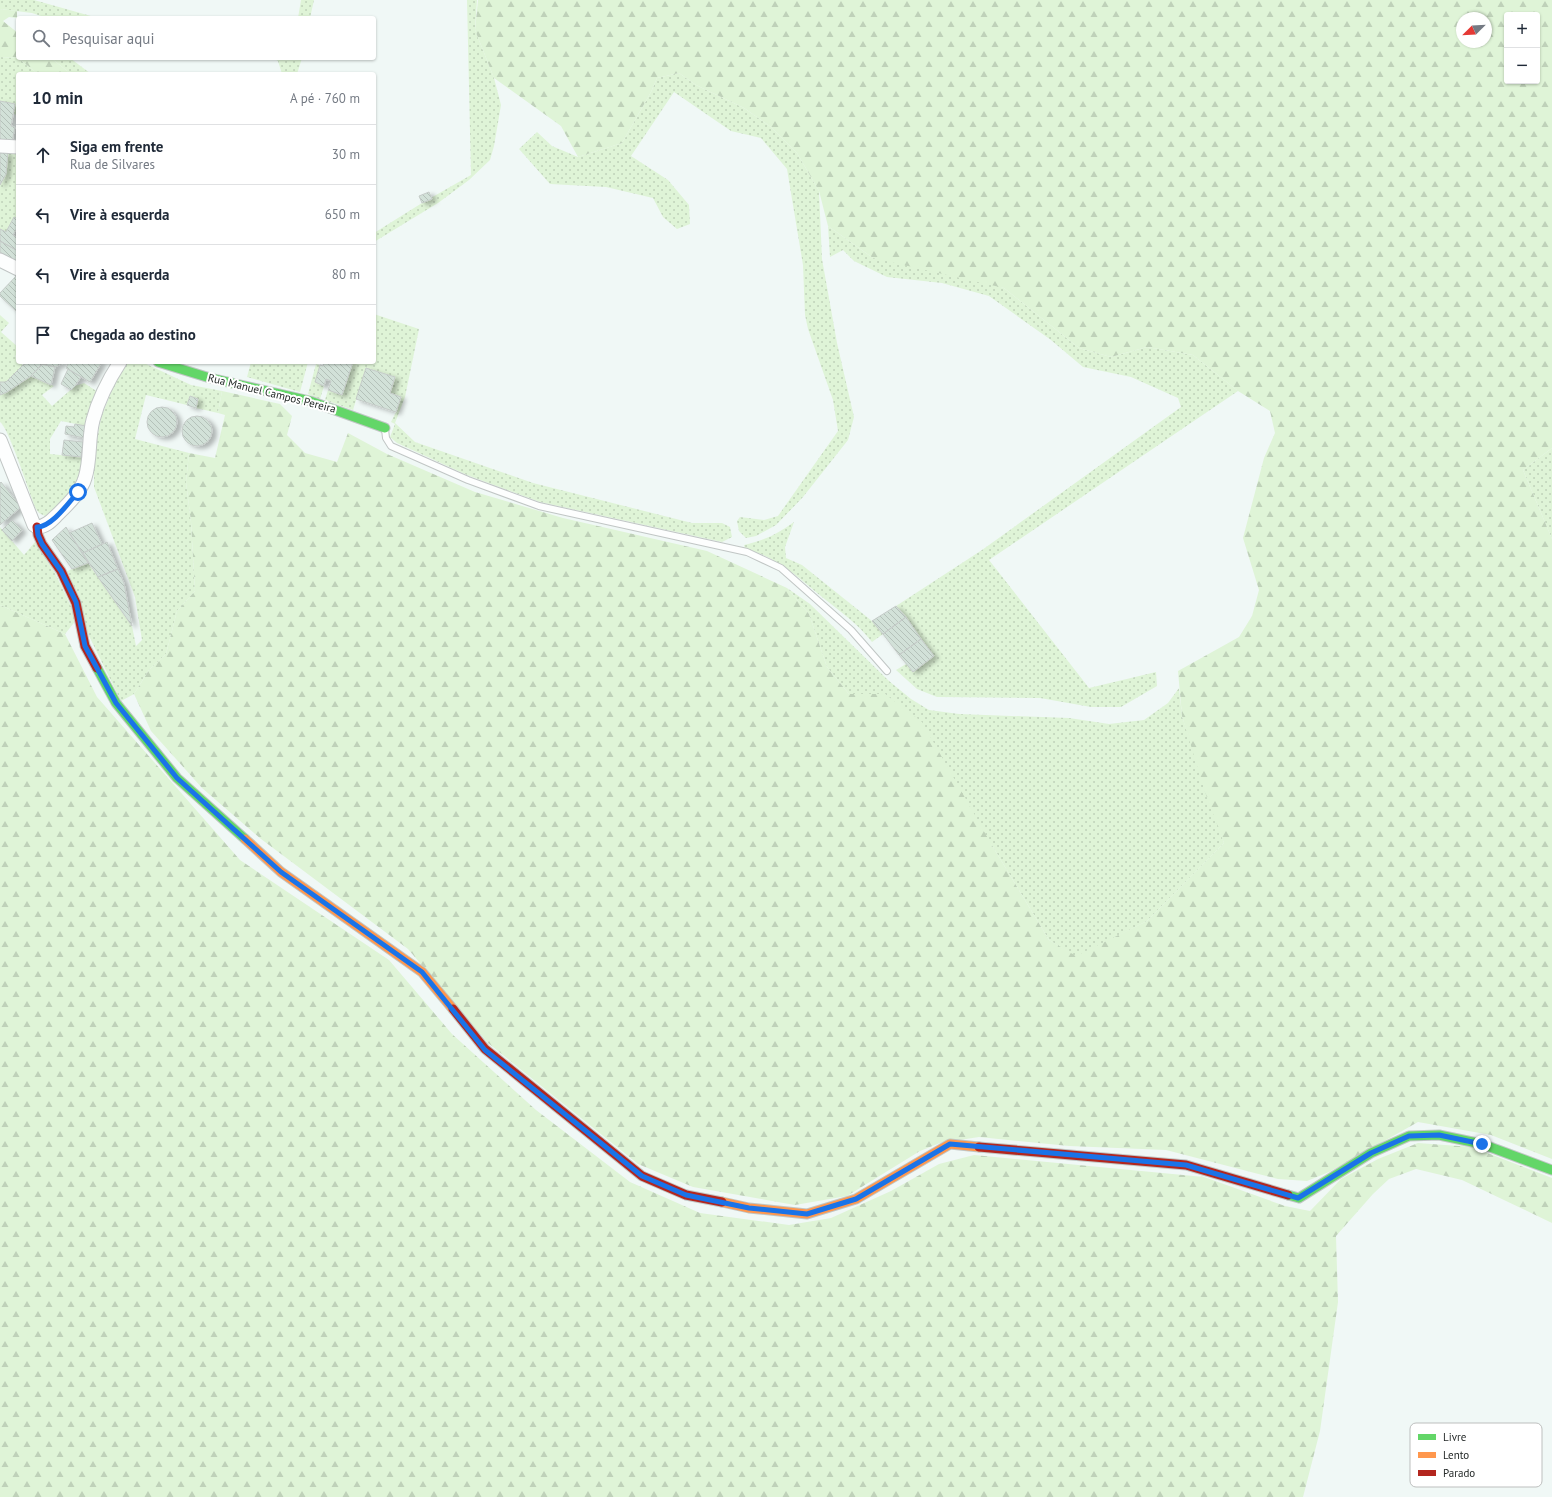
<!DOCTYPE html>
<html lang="pt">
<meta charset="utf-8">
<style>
:root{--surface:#fff;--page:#f6f6f7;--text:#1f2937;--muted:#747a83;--line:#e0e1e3}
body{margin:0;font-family:"PT Sans",sans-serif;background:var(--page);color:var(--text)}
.controls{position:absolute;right:12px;top:12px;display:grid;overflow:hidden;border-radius:4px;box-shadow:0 1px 3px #0004}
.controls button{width:36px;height:36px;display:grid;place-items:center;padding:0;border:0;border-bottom:1px solid var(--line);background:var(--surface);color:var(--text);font:20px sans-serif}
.compass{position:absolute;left:1456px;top:12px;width:36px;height:36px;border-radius:50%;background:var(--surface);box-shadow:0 1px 3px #0004;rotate:246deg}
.stop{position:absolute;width:12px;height:12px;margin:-9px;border:3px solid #1a73e8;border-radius:50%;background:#fff}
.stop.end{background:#1a73e8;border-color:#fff;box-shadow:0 1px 4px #0008}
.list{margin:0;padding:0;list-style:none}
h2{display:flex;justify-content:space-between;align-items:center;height:52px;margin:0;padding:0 16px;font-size:17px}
h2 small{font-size:13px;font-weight:400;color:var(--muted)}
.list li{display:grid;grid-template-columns:26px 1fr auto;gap:12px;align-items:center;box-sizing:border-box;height:60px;padding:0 16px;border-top:1px solid var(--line)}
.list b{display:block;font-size:15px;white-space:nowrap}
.list p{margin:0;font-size:13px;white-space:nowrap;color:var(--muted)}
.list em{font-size:13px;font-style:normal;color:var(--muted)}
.icon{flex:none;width:22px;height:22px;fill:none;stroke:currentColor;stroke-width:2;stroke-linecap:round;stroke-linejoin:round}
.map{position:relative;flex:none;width:1552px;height:1497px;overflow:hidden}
.search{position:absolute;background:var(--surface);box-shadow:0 1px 3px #0004;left:16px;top:16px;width:360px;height:44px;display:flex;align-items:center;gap:10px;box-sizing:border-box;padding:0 14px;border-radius:4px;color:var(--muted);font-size:15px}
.panel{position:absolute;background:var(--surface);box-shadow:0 1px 3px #0004;left:16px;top:72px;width:360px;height:292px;border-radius:4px}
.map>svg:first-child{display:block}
</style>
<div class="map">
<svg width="1552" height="1497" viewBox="0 0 1552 1497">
<defs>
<pattern id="green-dots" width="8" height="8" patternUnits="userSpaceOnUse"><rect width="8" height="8" fill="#dff4d7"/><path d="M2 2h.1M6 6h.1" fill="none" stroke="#bfd1b9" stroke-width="1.8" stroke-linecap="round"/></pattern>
<pattern id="forest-firs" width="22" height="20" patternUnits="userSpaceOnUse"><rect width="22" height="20" fill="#dff4d7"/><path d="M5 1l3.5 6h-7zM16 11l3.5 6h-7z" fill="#bfd1b9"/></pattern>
<pattern id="building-back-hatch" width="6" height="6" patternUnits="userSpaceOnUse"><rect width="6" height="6" fill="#d2e1d8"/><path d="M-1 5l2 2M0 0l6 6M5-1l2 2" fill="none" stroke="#b4c1b9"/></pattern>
<filter id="shadow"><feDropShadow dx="4.5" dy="2.5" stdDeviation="2" flood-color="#0004"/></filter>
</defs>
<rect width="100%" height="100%" fill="#f0f8f6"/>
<path fill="url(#green-dots)" d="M0,0h34l64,18h-51l-15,-5 -32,-4z
M301,0h13l-4,18h-12z
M467,0h10l-2,30 19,48 7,27 -7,41 -4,14 -21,20 -31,23 -64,39v-9l48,-30 49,-28z
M0,57l18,1 20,16h-20v41l-5,-1 2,-10 -15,-3z
M51,58h19l21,16h-20z
M273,58h29l-5,16h-15l-4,-13z
M679,73l17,12 48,23 27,19 26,26 22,38 3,68 15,84 17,74 -6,23 -45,57 -27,28 -20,11 -10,2 -7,-7 -2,-10 3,-4 24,3 14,-4 60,-85 -5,-31 -25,-71 -3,-14 -2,-50 -16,-96 -26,-31 -30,-7 -57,-39 -43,64 37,24 21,25 1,19 -13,5 -14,-12 -10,-19 -47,-11 -56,-3 -31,-35 18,-17 15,14 26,11 44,-14 29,-51 6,-14z
M8,152h10v67l-12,13 -6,-3v-44l6,-11z
M828,226l45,32 51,5 80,25 75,60 32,9 36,-10 46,8 45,36 -249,169 100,128 67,-16 1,14 -36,21h-30l-51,-9 -103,-1 -20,-8 -21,-19 10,-6 7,8 21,-16 -38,-50 86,-56 199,-143 -3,-9 -47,-21 -48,-10 -32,-27 -62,-44 -47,-13 -55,-6 -33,-16 -11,-11 -13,7z
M374,314l45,15 -14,68 -10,26 20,19 118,41 159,40h30l8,4 2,10 -10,5 -182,-40 -73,-27 -70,-32 -7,-6 5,-13 -4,-2 5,-10 5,-15 -11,-4 5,-16 -29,-9 -13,42 -28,-10 3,-10 14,5 11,-33h21z
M0,315l9,8 -8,9 17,15v6l-3,3 3,4v2h2l3,3 -17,17h-6z
M129,362h13l49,23 31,6 -4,22 -22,-5 2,-9 -8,-3 -3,9 -41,-10 -11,44 54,14 -3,29 5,40 4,69 -18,20 -11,43 -17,16 -15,24 -13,7 -33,-67 -21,-63 21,-8 44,63 4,20 6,-6 -7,-43 -41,-110v-29l7,-41 18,-44z
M251,362h57l-8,30 -53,-15z
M316,364l4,1 -5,17 9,4 -4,13 -12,-5z
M31,376l23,10 -12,9 10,11 23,-20 9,-3 14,9 -12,34 -25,-5 -11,18v15l31,3c0,4 1,9 1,13 -3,14 -24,39 -37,46l-6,-3 -3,-4c-6,-14 -27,-81 -36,-87v-27l7,-3z
M1552,448v91l-29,-69z
M794,522l-9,25 1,11 16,7 70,56 11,13 -11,8c-14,-18 -32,-31 -50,-45 -24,-20 -46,-41 -77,-48l-1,-4c19,-4 34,-11 50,-23z
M0,527l24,28 11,-13 20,31 22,46 -12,15 -65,-29z
M787,588l23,16 79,77 22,18 18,11 30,4 110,4 40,6 35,-4 24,-17 11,-15 3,28 42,127 -77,78 -71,36 -27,-17 -56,-93 -108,-153h-36l-22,-27 -18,-53z"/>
<path fill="url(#forest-firs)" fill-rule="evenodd" d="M478,0h1074v448l-29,22 29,69v620l-61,-24 -73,-13 -89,50 -22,9 -29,-2 -112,-29 -97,-4 -90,-9 -39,6 -20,8 -73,45 -52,9 -102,-18 -55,-23 -150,-121 -80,-94 -147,-110 -59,-51 -51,-57 -17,-37 15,-24 17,-16 11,-43 18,-20 -4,-69 -5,-40 3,-29 26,5 10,-43 -7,-2 4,-22 58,13 12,12 -5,19 18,18 32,9 11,-29 39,21 88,38 88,26 144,33 80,37 22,26 18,53 22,27h36l37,28 71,125 56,93 27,16 71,-35 77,-78 -19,-51 -23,-76 -4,-45 61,-34 13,-21 7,-26 -16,-52 21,-80 11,-25 -5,-22 -32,-20 -45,-36 -46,-8 -36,10 -32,-9 -75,-60 -131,-30 -45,-32 -9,-35 -22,-38 -26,-26 -27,-19 -48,-23 -17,-12 -22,5 -6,14 -29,51 -44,14 -17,-31 -67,-48 -19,-48zM1507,15h30v66h-30zM1462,18h24v24h-24z
M0,9l17,2v7l-8,-1 -6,4 15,12v25h33l20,16h-33l-20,-16 -18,-1z
M0,605l65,29 32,63 143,163 149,100 63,74 84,76 94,72 70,31 89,12 42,-7 60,-27 48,-27 35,-9 230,22 81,29 25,5 31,-32 37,-20 40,-16 54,4 80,31v45l-90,-43 -46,-11 -27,10 -16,15 -37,42 2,66 -18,129 -17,66h-1303z"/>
<path fill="url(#building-back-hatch)" stroke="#c5cbc8" filter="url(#shadow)" d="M0,101l15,3 -4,22 4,1 -3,15 -12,-2z
M8,152l-2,22 -6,11v-32z
M429,192l3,7 -10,4 -3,-7z
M14,217l4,2v7l-5,9 5,3v13l-18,-10v-12l6,3z
M0,241l18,10v12l-18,-11z
M18,274v39l-18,-17v-3z
M29,362h16l-14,14 -24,16 -7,3v-13h6l17,-17z
M45,362h21l-11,5 -13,-3z
M69,362h33l-12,20 -24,-14z
M324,362h29l-11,33 -14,-5 3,-9 -5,-2 -2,7 -9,-4 5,-17 3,1z
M42,364l13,3 -4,18 -20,-9z
M366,368l29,9 -5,16 11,4 -5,15 -40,-13z
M68,369l13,8 -6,9 -4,4 -10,-6z
M190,396l8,3 -2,9 -9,-3z
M147 422a15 15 0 1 1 30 0a15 15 0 1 1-30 0Z
M182 431a15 15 0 1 1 30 0a15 15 0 1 1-30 0Z
M75,424l11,2 -2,12 -19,-4 1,-8 8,1z
M64,440l19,2 -2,15 -19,-2z
M1,482l20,25 -21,18v-42z
M12,520l10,10 -10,11 -10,-11z
M92,523l10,21 -19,9 -14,-20z
M66,527l22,36 -16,6 -20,-29z
M107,542l11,27 -20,8 -15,-24z
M118,569l6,14 8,43 -34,-49z
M896,606l10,11 -23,17 -11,-13z
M906,617l15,22 -22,16 -16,-21z
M921,639l13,17 -21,16 -14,-17z"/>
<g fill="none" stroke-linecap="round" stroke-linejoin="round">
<g stroke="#c1c6c5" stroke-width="8">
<path id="lane" d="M385,429l1,9 5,8 77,34 71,26 208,46 34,16 70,62 36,41"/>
</g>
<g stroke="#c1c6c5" stroke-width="15">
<path id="street" d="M0,146l18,1
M0,260l18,9
M0,440l34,85 3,2c9,0 15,-7 20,-12 10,-10 24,-23 28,-37 6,-18 3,-39 8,-58 5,-19 16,-41 27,-58"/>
</g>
<g stroke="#c1c6c5" stroke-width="11">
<path id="fast" d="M158,362l52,16 100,23 75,27
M97,668l19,35 61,75 68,61
M1288,1195l11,3 72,-45 38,-17 30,-1 43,9 70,26"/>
</g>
<g stroke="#c1c6c5" stroke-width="11">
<path id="slow" d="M245,839l36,33 141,100 31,37
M722,1202l27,6 58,6 49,-15 94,-55 29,3"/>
</g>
<g stroke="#c1c6c5" stroke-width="11">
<path id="jam" d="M37,527l1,8 4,9 19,27 15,32 9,43 12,22
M453,1009l32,40 157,127 44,19 36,7
M979,1147l207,18 102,30"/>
</g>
<use href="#lane" stroke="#fdfefe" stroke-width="6"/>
<use href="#street" stroke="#fdfefe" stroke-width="13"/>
<use href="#fast" stroke="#63d668" stroke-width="9"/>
<use href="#slow" stroke="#ff974d" stroke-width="9"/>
<use href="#jam" stroke="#b3261e" stroke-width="9"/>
</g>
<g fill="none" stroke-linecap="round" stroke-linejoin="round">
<path stroke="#1a73e8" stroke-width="5" d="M78,492c-9,10 -26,35 -41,35l1,8 4,9 19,27 15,31 9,44 31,57 61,75 104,94 141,100 63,78 157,126 44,19 63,13 58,6 49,-15 94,-55 236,21 112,33 73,-45 38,-17 30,-1 43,9"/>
</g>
<g text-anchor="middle" stroke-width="4" stroke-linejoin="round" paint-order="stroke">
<g font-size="11" fill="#242928" stroke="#fff">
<text transform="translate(272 393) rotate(14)" y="4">Rua Manuel Campos Pereira</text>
</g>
</g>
<rect x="1410" y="1423" width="132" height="64" rx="6" fill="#fff" stroke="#bdbfbe" stroke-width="1"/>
<rect x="1418" y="1434" width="18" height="6" fill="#63d668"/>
<rect x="1418" y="1452" width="18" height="6" fill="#ff974d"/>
<rect x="1418" y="1470" width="18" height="6" fill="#b3261e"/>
<g font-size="11" fill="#242928">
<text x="1443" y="1441">Livre</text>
<text x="1443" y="1459">Lento</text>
<text x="1443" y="1477">Parado</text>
</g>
</svg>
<div class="controls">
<button>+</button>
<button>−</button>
</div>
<svg class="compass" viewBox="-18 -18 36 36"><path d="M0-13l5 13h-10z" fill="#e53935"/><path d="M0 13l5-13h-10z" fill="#747a83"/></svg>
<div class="stop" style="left:78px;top:492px"></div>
<div class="stop end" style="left:1482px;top:1144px"></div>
<div class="search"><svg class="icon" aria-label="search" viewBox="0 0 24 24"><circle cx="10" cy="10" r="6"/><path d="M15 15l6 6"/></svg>Pesquisar aqui</div>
<section class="panel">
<h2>10 min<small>A pé · 760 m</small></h2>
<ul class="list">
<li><svg class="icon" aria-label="ahead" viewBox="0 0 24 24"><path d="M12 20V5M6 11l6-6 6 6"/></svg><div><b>Siga em frente</b><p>Rua de Silvares</p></div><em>30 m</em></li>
<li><svg class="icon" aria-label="left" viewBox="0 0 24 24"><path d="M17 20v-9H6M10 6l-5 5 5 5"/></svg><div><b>Vire à esquerda</b></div><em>650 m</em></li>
<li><svg class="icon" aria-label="left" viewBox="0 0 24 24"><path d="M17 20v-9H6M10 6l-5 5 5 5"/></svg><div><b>Vire à esquerda</b></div><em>80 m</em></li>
<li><svg class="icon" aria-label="arrive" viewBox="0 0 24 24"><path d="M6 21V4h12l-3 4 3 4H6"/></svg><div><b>Chegada ao destino</b></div></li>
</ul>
</section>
</div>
